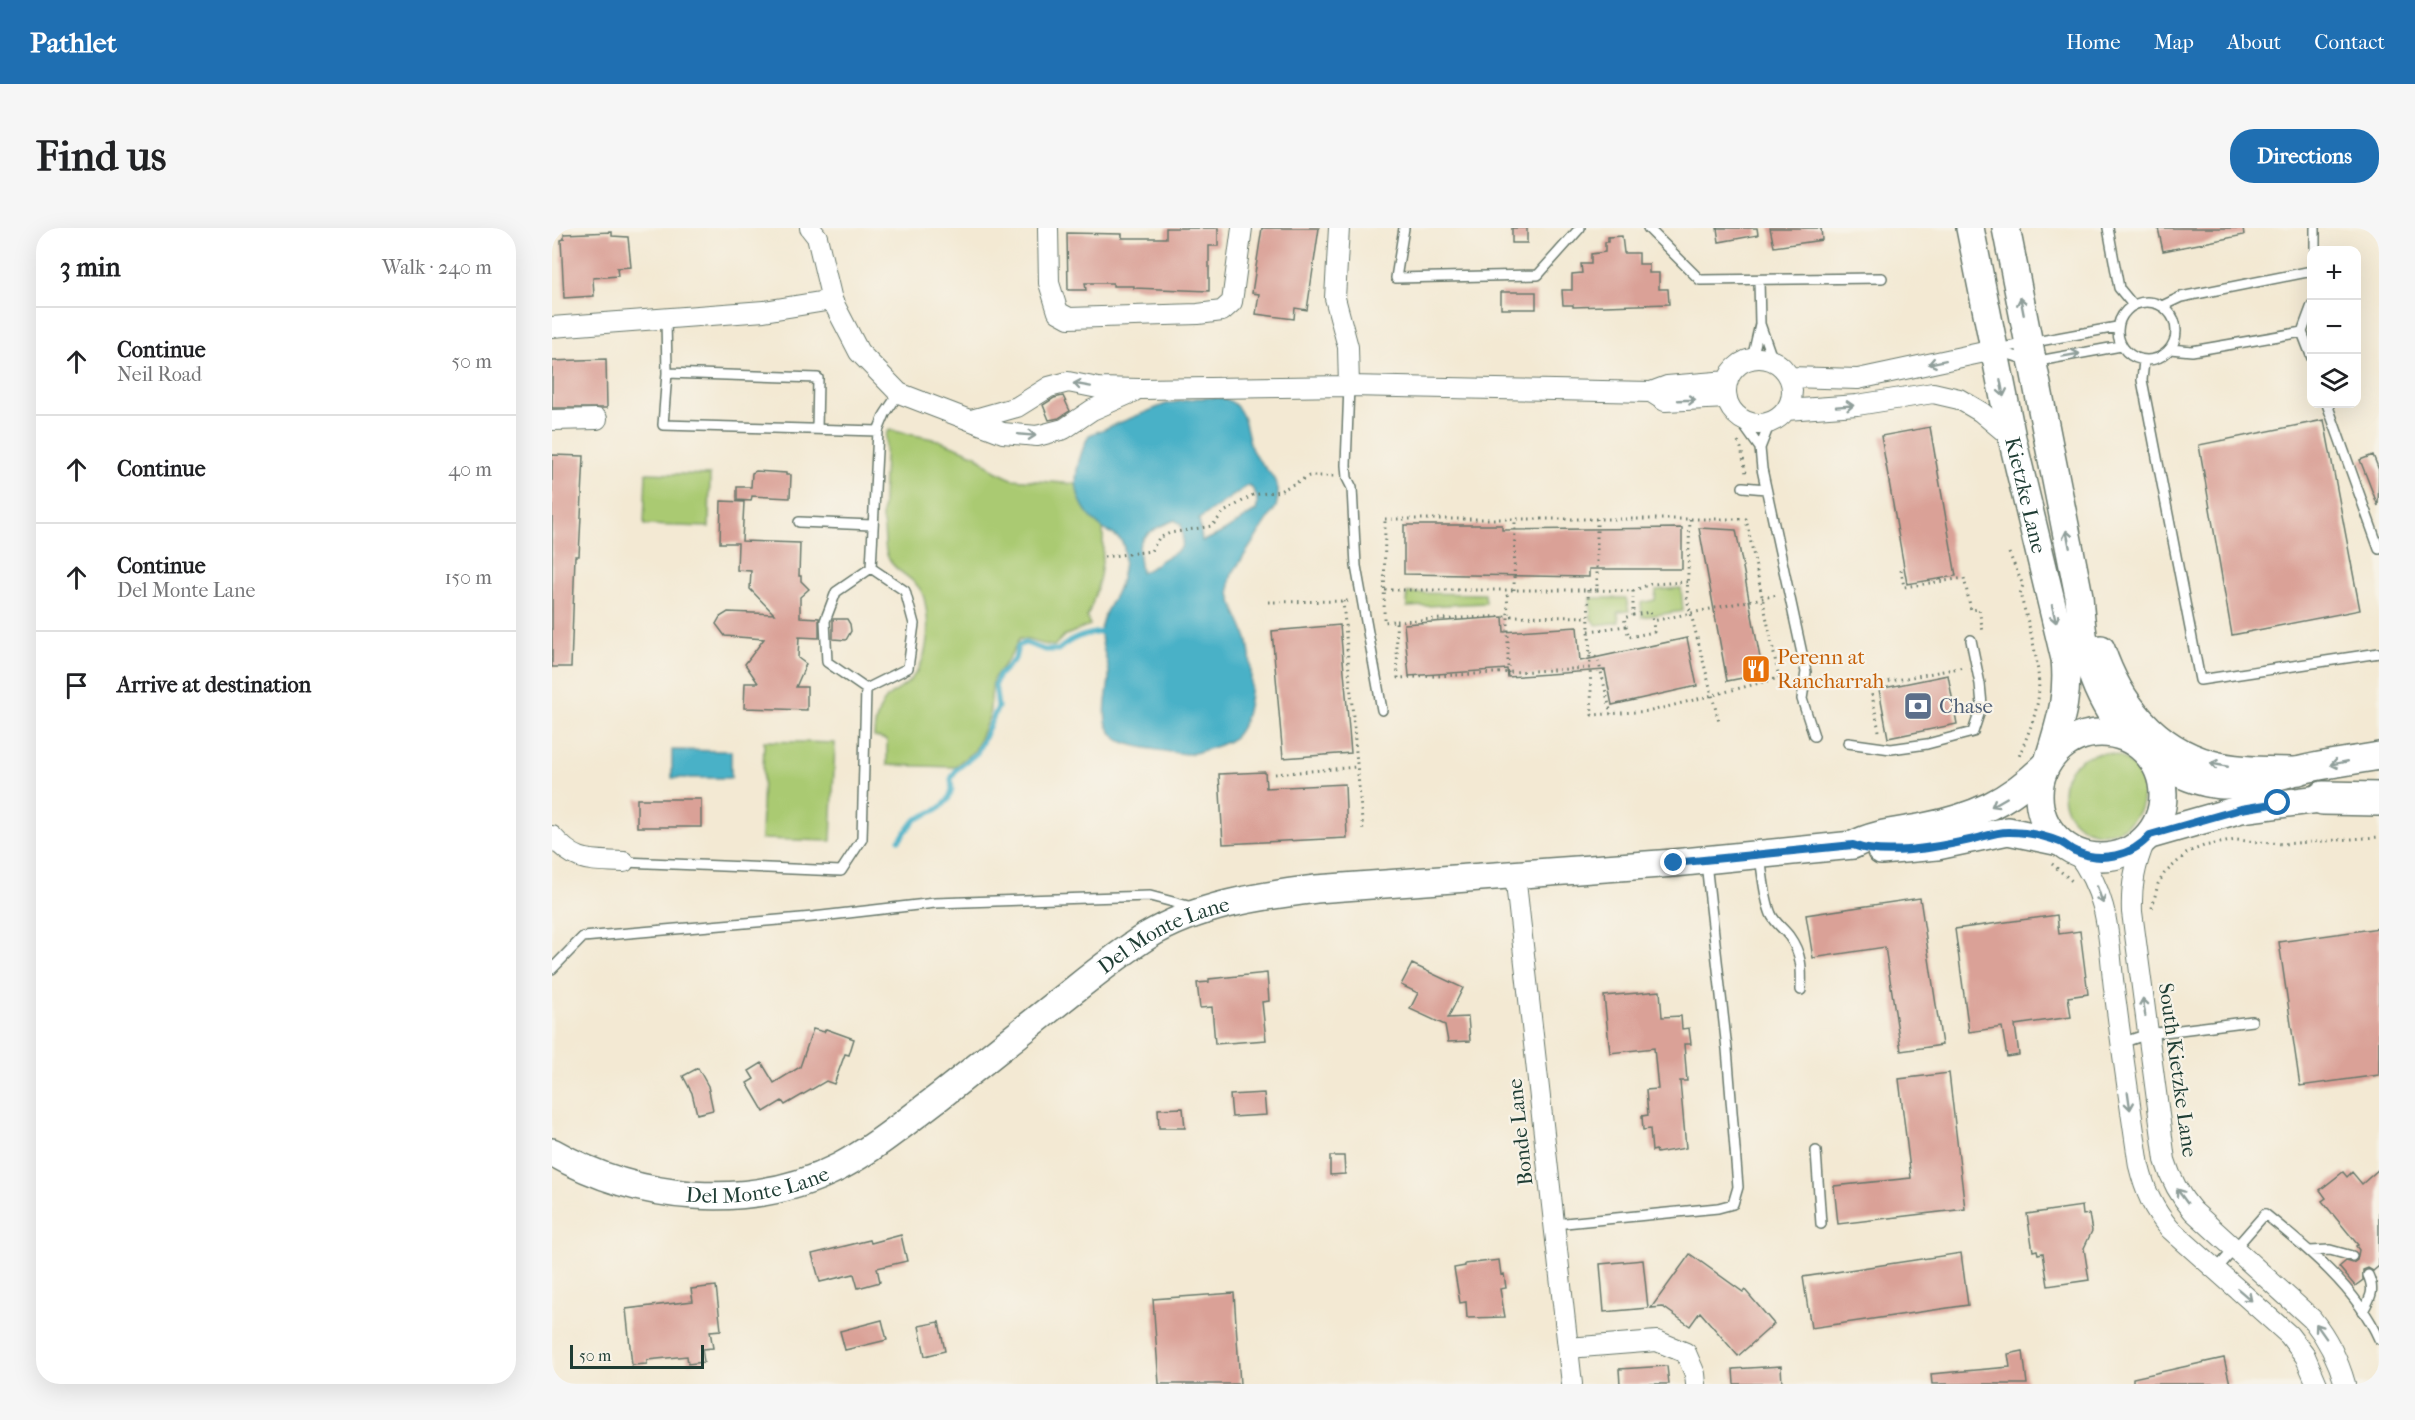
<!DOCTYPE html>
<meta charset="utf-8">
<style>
:root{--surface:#fff;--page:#f6f6f6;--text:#202124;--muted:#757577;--line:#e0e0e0;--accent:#1f6fb2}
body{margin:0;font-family:"IM FELL French Canon",serif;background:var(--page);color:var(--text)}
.controls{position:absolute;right:18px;top:18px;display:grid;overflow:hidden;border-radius:12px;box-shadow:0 6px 24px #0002}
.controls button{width:54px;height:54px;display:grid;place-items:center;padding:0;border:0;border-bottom:2px solid var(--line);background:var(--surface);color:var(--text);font:30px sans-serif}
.scale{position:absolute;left:18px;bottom:15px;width:134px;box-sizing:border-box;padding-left:6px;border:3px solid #1f3d34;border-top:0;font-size:16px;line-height:21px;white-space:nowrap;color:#1f3d34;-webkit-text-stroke:4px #f7f3e8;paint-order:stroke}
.stop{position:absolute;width:18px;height:18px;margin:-14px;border:4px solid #1f6fb2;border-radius:50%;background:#fff}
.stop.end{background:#1f6fb2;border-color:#fff;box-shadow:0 2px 6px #0008}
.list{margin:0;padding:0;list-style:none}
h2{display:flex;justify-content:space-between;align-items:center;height:78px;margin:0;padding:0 24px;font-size:26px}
h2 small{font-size:20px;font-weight:400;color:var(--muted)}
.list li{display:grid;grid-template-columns:39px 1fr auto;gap:18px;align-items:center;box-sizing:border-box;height:108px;padding:0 24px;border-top:2px solid var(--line)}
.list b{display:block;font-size:22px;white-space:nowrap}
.list p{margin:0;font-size:20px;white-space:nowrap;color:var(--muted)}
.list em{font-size:20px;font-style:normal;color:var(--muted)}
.icon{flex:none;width:33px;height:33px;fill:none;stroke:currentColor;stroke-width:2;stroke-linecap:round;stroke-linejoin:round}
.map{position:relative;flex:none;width:1827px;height:1156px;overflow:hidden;border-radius:24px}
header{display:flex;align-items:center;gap:36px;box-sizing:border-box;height:84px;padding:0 30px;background:var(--accent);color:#fff}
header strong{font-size:28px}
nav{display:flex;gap:33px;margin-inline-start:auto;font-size:21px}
.intro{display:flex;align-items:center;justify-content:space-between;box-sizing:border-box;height:144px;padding:0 36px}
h1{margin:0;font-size:42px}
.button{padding:15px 27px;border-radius:24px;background:var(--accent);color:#fff;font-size:21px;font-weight:700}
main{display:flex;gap:36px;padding:0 36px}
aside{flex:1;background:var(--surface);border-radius:24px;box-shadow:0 6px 24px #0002}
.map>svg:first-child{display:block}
</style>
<header>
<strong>Pathlet</strong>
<nav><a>Home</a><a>Map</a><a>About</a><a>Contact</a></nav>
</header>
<div class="intro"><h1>Find us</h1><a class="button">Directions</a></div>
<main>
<aside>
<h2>3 min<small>Walk · 240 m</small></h2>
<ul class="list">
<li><svg class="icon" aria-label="ahead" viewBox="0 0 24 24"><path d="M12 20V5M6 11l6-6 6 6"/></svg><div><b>Continue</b><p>Neil Road</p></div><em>50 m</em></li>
<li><svg class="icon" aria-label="ahead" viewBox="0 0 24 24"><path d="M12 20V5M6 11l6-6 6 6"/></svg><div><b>Continue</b></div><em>40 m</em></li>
<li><svg class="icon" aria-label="ahead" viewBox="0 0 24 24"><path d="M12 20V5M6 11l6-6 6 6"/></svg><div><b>Continue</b><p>Del Monte Lane</p></div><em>150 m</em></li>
<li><svg class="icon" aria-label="arrive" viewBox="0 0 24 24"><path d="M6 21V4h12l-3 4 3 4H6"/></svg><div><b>Arrive at destination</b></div></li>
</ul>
</aside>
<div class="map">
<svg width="1827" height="1156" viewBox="0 0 1827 1156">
<rect width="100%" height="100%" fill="#f7f3e8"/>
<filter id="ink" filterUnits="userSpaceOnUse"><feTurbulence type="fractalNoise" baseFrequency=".0167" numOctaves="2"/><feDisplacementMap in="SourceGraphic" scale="12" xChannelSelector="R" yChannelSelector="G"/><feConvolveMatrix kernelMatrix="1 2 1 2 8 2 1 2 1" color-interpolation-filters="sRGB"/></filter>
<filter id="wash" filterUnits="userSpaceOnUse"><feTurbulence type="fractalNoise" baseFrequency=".008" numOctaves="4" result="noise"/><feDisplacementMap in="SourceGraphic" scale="24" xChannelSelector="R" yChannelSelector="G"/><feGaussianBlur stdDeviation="1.35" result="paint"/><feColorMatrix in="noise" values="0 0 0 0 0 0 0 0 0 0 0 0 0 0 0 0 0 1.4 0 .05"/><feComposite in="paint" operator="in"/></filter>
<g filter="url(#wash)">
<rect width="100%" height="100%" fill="#f3e9d3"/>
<path fill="#aaca72" stroke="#648453" stroke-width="1.5" d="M337,202l49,10 21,8 17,7 19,16 17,8 64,5c6,19 13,31 27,45 1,34 -3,57 -16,88l3,8 -26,11 -10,10c-13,-1 -23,-7 -35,-7l-10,19 -16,21 -4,38 -14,33 -21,17 -67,-2v-25l-13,-3c0,-13 5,-33 16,-42 8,-5 16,-9 22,-17 18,-20 18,-55 12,-80 -5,-19 -26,-24 -34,-37 -8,-12 -3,-28 -8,-41l4,-85z
M94,245l64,2 -1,52 -65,-2z
M1129,360l2,23 -41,6 -1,-14 14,-3 1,-10z
M855,365l78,1 1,9 -79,4z
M1038,370h36l3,13 -11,1 1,10 -22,3 -6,-6z
M212,513l71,2 -4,98 -70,-2z
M1511 565a40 40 0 1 1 80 0a40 40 0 1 1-80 0Z"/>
<path fill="#48b1c7" stroke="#34777e" stroke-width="1.5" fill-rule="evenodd" d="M645,170c12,0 26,-3 36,5 14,11 13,31 19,47 7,14 23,24 26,39 1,6 -1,13 -2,18l-44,67c-9,24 10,45 16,68 5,25 6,84 -19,99 -6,3 -14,6 -21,8 -6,2 -12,4 -18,5 -12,0 -56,-7 -67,-12 -8,-3 -15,-12 -17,-21 -3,-17 4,-33 3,-49 -2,-15 -10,-30 -8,-45 1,-12 10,-23 15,-34 6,-12 9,-30 8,-44 0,-12 -14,-15 -22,-21 -34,-28 -30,-58 -13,-93l77,-31zM697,257c8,8 10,15 7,26 -19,10 -33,24 -54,30l-3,-22zM623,292l6,5c6,32 -5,23 -24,38 -7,5 -8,8 -16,9 -1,-8 -4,-21 -1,-29 4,-11 25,-19 35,-23z
M120,522l59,1v27h-59z"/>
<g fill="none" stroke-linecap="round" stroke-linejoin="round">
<path stroke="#48b1c7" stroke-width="5" d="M347,612l16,-20 25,-12 8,-8 4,-10 -1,-11 5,-9 21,-17 21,-46 -3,-23 4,-9 16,-16 3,-13 7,-3 20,7h13c14,-12 25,-16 44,-18"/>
</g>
<g id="blocks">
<path fill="#daa197" d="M614,0h52v18h-9v45l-75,-3v-2h-21v-3h-28l1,7h-18l-1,-57 55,1v4h44z
M710,0h57l-12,82 -12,-2 -1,11 -38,-5 3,-20 -7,-1z
M960,0h15v15h-15z
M1165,0h40l1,7 -39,7z
M1218,0h51l1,12 -48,7z
M1606,0h85l1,7 -81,16z
M60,4v4l16,1 3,30 -14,1 1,8 -25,2 1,18 -30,2 -3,-58 3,-1v-5z
M1070,8l2,17h15v11h10v9h10v16h9l1,15 -96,3v-2h-10l-1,-15h10v-16l10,-1 -1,-9h10v-10l14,-2v-10h3v-5z
M949,64h35v17h-35z
M54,131l1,49h-55v-47z
M511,168l7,15 -11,7 -10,2 -6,-15 11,-7z
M1772,192l36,190 -128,25 -33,-190z
M1378,199l26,149 -49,8 -26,-148z
M0,227l32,1 -5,100h-4l-4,111h-19z
M1821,227l6,15 -1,36 -18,-46z
M204,243l30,2v2h5l-1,23 -38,-2 -1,5 -14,-1v-13h14l1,-14z
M169,273l23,1 -2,39 58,2 -1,33h2v5l8,8 -9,8v20l19,1v20l-20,-1 -1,21 8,6 -10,23h11v23l-63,-2 1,-25h13l-13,-19 19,-25 -39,-3 -9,-12 4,-7 8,-5 46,2 -24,-25 1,-18 -14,-1 1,-27h-18z
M852,297h98v5l180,-2v41h-93v8l-185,-3z
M1147,300l37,2 27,144 -36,7z
M951,389l1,15 73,-5 3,34 107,-23 10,48 -85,19 -7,-35 -97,7 -1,-8 -98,7 -5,-52z
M281,391h14l3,5 1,7 -5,9 -13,-1z
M788,397l11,128 -68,5 -11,-127z
M1396,447l9,49 -69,14 -9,-49z
M713,544l1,16 79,-4 2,54 -124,6 -4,-70z
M85,571h64v28h-64z
M1368,670l22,147 -41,6 -16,-104 -72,11 -7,-43z
M1505,687l2,19 21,-3 8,63 -20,3 3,20 -56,8 4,30 -12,2 -5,-30 -33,5 -14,-103z
M1827,700v147l-79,11 -21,-144z
M860,736l51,24 -15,30 20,-1 2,24 -22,1 -3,-17 -35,-16 8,-16 -17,-8z
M715,745l2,28 -7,1 4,38 -51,4 -3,-37 -12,1 -3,-25 12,-1v-3z
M1108,763l2,26 19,-1 1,13 7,-1 2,16h-7l3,37h-7l6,67 -29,5 -1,-3 -4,1 -2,-22 -7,1 -1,-14 6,-1 -2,-25 12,-1 -4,-41 -44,5 -6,-57z
M261,801l11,3 2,-3 28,10 -5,16 -4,-1 -11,30 -8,-3 -41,24 -3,-4 -18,11 -17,-29 7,-4 -5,-8 13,-8 12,20 26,-16z
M146,840l10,18 5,24 -16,4 -5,-21 -9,-17z
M1397,845l16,136 -127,15 -4,-38 77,-8 -12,-99z
M712,865l2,22 -34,2 -2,-22z
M631,880l2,20h-26l-1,-19z
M778,928h14l1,18 -15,1z
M1827,941v97l-6,5 -5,-3 -5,2v10l-8,6 -16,-19 7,-6 7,2 4,-3 2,-10 -3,-4 2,-1 -36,-44 4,-3 -6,-8 23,-18 4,5 5,-5 10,12z
M1530,978l1,9 6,-1 3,17 -8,17 5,32 -41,6 -5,-33 -5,1 -1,-4 -4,1 -6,-37z
M349,1007l6,26 -30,7 3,14 -22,6 -4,-14 -34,8 -8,-28 58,-14 1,3z
M1409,1025l7,52 -157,23 -8,-51z
M1138,1026l53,38 2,-2 29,34 -36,32 -38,-44 -10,14 -27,-19 -12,1z
M947,1032l2,15 3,-1 2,14 -6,1 5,28 -38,1 -1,-16 -6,1 -6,-35 11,-2v-2z
M1091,1032l5,48 -44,4 -4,-48z
M164,1058l5,44 -11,1 3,17 -11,1 2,13 -16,2 -1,-8 -40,4v4l-15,1 -6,-56 67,-8 -2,-12z
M682,1065l6,91h-81l-6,-85z
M330,1092l5,20 -42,10 -5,-19z
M387,1094l6,29 -20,5 -6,-30z
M1471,1123l4,33h-95l-1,-10 79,-7 -2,-13z
M1672,1130l6,26h-97v-6z
M1115,1138l2,18h-49l-1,-15z
M1229,1138l1,18h-48l-1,-15z"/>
</g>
</g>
<g filter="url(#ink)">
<use href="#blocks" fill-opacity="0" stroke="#69796c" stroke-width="1.5"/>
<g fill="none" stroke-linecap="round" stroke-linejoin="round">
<g stroke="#69796c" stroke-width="12">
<path id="lane" d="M852,0l-8,50 142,-3 42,-47
M1096,0l52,52 182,-2
M1556,0l11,60 14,17
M1763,0v22
M1566 103a29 29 0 1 1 58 0a29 29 0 1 1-58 0Z
M1760,77l-10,27 10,26
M1610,78l19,-9 131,-26
M114,90l1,55
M1208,96l13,37
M1444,121l121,-22
M1618,121l22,2 110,-19
M1447,123l34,11 88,-16
M1200,131l8,-35 -1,-44
M1592,133l-2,19 58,300 179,-27
M797,158l-3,79 1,13 5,10 4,78 26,144
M1775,176l52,145
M1185,188l23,32
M1219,192l-11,28 2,21 44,203 -4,27 12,37
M265,201l1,-51 -151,-5 -4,52 215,6
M1191,259l23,2
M247,294l73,3
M314,461l42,-21 6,-44 -9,-33 -34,-23
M1296,515l43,6 36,-5 46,-12 9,-27 -2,-21 -9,-44
M1208,629c3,18 4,40 11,57 4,9 12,14 18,22 13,18 13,33 12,54
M72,634l217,9 21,-32 4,-150 -39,-27 -2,-41 11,-29 35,-24 7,-137 7,-17 14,-21
M0,741l31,-32 230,-20 122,-14 215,-7 42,11
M1569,815l27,-9 104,-13
M1264,923l5,73
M1003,996l163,-16 15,-4 5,-17 -11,-138 -21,-186
M1758,1023l20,-1 22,6
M1664,1042l49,-56c41,33 93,76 114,125
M1811,1083c8,-14 12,-21 5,-36"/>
</g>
<g stroke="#69796c" stroke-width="22">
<path id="street" d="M258,0l7,9 15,63 27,52 40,41 104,40 34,3 27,-7 28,-19 41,-18
M496,0l1,55 9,29 11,6 129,-4 24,-3 10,-9 10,-74
M787,0l-4,70 13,49 1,39
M0,99l212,-16 68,-11
M1174 163a33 33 0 1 1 66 0a33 33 0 1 1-66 0Z
M1237,149l69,2 136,-29
M1099,164l14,9 62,-3
M1234,182l71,-5 76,-12 26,6 22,13 31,26
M0,192l45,-1
M419,192l46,-13 32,-20 19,-5 30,6 42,1 209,-3 302,6 16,-6 61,-5
M0,608c25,28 37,24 72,26
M1593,613c-10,24 -14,44 -13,71l33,248c6,20 14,35 28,51l119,108c16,20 26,40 33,65
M1524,624c38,50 31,93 40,151 7,55 15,109 23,163 6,25 14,43 31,63l119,106 16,21 12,28
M963,646l57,510
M1016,1120l89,-7 29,12 9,21 1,10"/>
</g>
<g stroke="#69796c" stroke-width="30">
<g id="secondary">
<path id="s1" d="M1418,0l42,210 53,221c4,41 -6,65 -17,103"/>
<path d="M1454,0l73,368c4,59 12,95 49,142"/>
<path d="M1549,421c18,54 53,99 110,115 28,8 59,6 87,7"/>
<circle cx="1549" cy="567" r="62"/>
<path d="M1600,531c63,36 78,29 145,12 27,-7 55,-10 82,-15"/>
<path d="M1598,607l91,-26 102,-13"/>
<path d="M1329,623l56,-5 71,-15 52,11"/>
<path id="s2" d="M0,924c86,49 197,61 287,15 36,-19 68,-46 100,-70 40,-32 81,-64 121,-96 28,-22 57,-46 87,-65 51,-31 112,-40 169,-47l358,-26 179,-18c22,-12 47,-13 71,-18 50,-10 84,-25 121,-61"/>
</g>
</g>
<g stroke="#69796c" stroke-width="36">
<path id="highway" d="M1771,570l56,1"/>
</g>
<path stroke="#69796c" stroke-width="3" stroke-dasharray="1.5 4.5" stroke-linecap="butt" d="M1186,214l3,6 5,25
M833,291h361l33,159 -128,33 -59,4 -2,-47 -192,10 -2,-57 -12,1z
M1138,291l-3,80 32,123
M1457,325l14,32 -3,9c9,31 24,80 17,111 -4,19 -12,36 -19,54
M552,329l47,-6 8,-13 11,-5 42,-7 12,-14 29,-17 27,-4 29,-15h26
M1349,342l3,17 60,-9 7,32 8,-1 4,23
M833,362h212v-71
M962,362l1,-70
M1036,362l2,76
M1045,362l36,1v24l17,-3 3,9 124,-26
M1081,363l17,-7 38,-2
M791,373l20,232
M716,374l82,-1
M844,393l112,-5 -1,-26
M1074,398l3,11 25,-5 -1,-11
M1037,403l37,-5 -2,-8 9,-3
M1038,425l8,6 13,55
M956,445v-57l81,1
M1327,503l-9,-46 94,-18
M723,546l82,-7
M1500,636l20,17
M1600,680l6,-24 6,-10 24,-22 16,-6 32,-6 47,4 96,-7"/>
<use href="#lane" stroke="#fff" stroke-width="9"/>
<use href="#street" stroke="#fff" stroke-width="20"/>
<use href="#secondary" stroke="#fff" stroke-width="27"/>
<use href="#highway" stroke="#fff" stroke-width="33"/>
</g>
<defs><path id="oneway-shaft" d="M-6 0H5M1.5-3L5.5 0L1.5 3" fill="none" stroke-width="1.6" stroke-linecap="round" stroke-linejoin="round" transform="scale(1.5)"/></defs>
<g stroke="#8f9e9a">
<use href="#oneway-shaft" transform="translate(1470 78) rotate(-101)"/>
<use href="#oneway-shaft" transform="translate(1519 127) rotate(-10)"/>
<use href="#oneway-shaft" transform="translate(1385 134) rotate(168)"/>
<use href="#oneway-shaft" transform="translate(530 157) rotate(-170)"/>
<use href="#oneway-shaft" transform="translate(1450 160) rotate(79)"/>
<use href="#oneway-shaft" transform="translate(1135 172) rotate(-2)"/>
<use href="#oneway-shaft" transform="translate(1293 178) rotate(-4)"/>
<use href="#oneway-shaft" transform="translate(475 207) rotate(5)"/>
<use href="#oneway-shaft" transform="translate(1516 311) rotate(-101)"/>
<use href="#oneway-shaft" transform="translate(1502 386) rotate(77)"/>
<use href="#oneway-shaft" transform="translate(1787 535) rotate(169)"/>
<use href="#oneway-shaft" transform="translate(1667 537) rotate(-169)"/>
<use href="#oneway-shaft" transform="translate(1447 574) rotate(150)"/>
<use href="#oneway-shaft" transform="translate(1548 667) rotate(71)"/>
<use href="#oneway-shaft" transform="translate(1592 779) rotate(-98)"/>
<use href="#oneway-shaft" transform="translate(1577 873) rotate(82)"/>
<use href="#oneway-shaft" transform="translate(1630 968) rotate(-126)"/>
<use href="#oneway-shaft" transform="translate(1693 1067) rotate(41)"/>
<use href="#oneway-shaft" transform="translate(1769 1103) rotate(-125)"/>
</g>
</g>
<g fill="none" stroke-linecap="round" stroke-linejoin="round" filter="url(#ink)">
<path stroke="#1f6fb2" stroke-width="8" d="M1122,635l179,-18c30,12 86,2 117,-5 14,-3 27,-9 40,-8 16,0 35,4 50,10 5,2 10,7 15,9 25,12 58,5 75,-16l91,-26 37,-6"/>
</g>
<defs>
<g id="restaurant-square" transform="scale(1.5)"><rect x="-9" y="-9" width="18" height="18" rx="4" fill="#e8710a" stroke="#f7f3e8"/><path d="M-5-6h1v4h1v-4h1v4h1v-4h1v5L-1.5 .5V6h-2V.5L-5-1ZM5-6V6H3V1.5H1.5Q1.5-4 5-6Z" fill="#fff"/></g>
<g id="bank-square" transform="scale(1.5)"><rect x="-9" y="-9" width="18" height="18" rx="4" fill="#5c6f8a" stroke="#f7f3e8"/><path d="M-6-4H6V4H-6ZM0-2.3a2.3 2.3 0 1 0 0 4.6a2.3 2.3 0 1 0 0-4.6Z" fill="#fff"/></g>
</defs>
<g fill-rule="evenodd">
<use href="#restaurant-square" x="1204" y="441"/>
<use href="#bank-square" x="1366" y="478"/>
</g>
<g text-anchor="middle" stroke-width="4.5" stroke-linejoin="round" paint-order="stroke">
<g font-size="21" fill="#1f3d34" stroke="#f7f3e8">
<text dy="7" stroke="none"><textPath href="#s1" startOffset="273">Kietzke Lane</textPath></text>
<text dy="7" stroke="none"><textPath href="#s2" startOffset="700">Del Monte Lane</textPath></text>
<text transform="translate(1626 842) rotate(82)" y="7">South Kietzke Lane</text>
<text transform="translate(968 904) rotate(-96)" y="7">Bonde Lane</text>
<text dy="7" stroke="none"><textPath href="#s2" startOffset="214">Del Monte Lane</textPath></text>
</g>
<g font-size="21" fill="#c56008" stroke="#f7f3e8" text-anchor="start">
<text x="1225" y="436">Perenn at<tspan x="1225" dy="24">Rancharrah</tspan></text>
</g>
<g font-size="21" fill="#4e5e75" stroke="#f7f3e8" text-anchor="start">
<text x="1387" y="485">Chase</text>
</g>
</g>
</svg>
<div class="controls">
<button>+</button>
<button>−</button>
<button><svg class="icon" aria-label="layers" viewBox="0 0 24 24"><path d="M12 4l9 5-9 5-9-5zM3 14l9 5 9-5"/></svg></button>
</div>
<div class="scale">50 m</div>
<div class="stop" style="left:1726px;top:575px"></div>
<div class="stop end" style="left:1122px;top:635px"></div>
</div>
</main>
